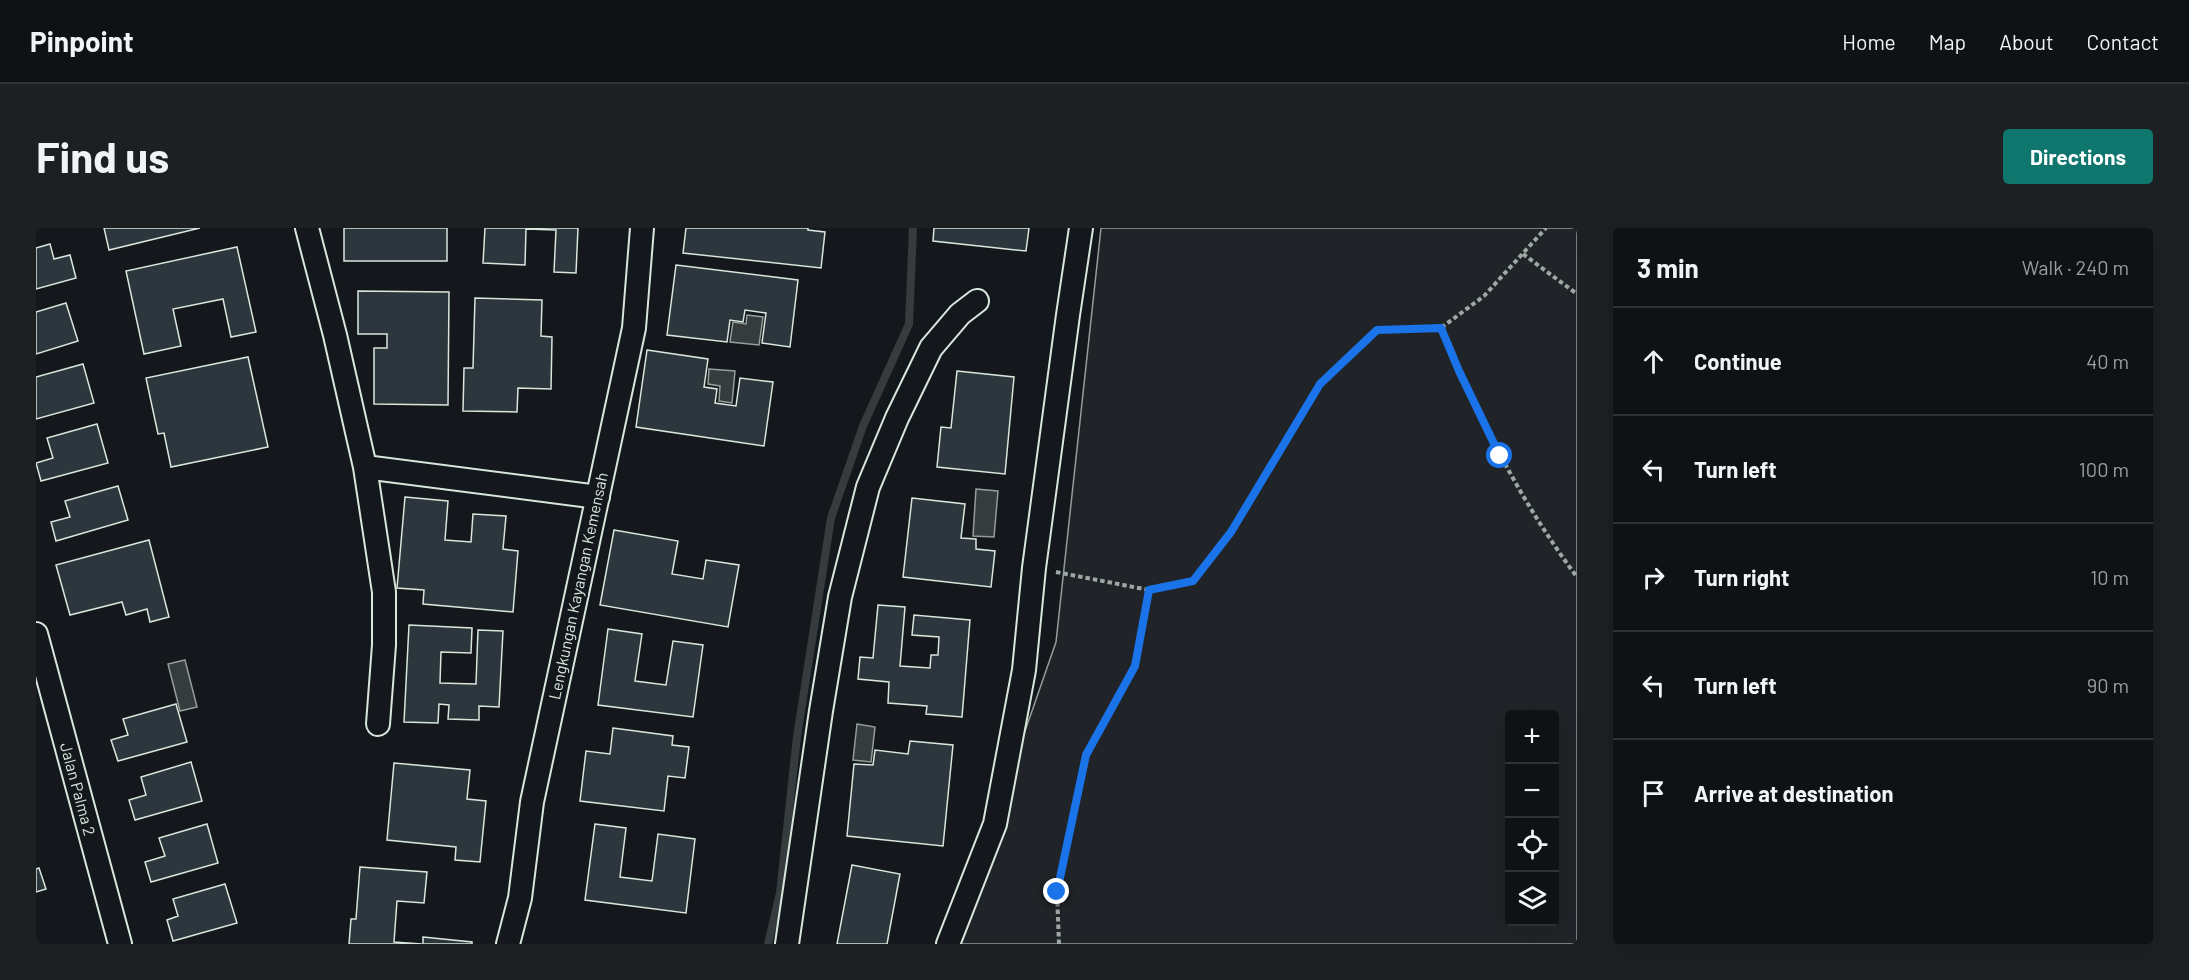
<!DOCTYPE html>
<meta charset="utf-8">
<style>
:root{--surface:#0f1215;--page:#1d2022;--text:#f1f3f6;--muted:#9b9ea0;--line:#2f3234;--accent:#0f766e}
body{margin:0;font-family:Barlow,sans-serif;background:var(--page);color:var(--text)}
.controls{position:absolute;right:18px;bottom:18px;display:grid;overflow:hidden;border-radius:6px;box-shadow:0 6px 24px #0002}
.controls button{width:54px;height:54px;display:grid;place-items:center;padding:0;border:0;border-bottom:2px solid var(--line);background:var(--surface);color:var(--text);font:30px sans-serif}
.stop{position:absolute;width:18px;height:18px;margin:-14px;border:4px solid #1a73e8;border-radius:50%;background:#fff}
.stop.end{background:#1a73e8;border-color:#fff;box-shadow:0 2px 6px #0008}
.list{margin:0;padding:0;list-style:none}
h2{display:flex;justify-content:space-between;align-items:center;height:78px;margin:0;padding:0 24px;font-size:26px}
h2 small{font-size:20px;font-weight:400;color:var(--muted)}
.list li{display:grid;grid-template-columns:39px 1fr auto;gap:18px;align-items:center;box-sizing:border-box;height:108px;padding:0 24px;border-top:2px solid var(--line)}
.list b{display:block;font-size:22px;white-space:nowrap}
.list em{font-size:20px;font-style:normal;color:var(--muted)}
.icon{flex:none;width:33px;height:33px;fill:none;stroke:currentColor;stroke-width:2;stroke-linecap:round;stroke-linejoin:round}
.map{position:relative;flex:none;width:1541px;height:716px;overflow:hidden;border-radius:6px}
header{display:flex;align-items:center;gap:36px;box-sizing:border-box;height:84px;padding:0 30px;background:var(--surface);border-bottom:2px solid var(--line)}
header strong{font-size:28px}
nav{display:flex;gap:33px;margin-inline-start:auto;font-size:21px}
.intro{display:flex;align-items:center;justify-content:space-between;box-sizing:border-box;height:144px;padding:0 36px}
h1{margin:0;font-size:42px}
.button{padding:15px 27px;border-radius:6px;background:var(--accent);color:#fff;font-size:21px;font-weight:700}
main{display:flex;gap:36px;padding:0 36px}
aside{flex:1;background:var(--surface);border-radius:6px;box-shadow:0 6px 24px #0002}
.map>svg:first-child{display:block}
</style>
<header>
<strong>Pinpoint</strong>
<nav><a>Home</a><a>Map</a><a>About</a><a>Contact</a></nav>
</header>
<div class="intro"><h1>Find us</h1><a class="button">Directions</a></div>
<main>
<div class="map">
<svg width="1541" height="716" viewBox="0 0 1541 716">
<rect width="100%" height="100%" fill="#14181c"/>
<path fill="#202428" stroke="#939e99" stroke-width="1.5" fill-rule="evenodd" d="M1065,0h476v716h-626l105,-302zM1474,487h44v207h-44z"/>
<path fill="#363b3e" stroke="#939e99" stroke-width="1.5" d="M711,87l16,2 -4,28 -29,-3 3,-20 13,2z
M673,141l26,2 -3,32 -13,-2 1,-15 -12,-2z
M940,261l22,2 -4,46 -21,-1z
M149,432l12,47 -17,4 -12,-47z
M821,496l18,3 -4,35 -18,-2z"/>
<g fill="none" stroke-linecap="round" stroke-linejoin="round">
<path stroke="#363b3e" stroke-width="8" d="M732,716l12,-51 17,-156 34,-219 32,-92 46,-102 4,-96"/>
</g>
<path fill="#2c363c" stroke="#d8e6dc" stroke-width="1.5" d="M68,0h96l-91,22z
M308,0h103v33h-103z
M449,0h93l-2,45 -22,-1 2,-42 -30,-1 -1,36 -42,-2z
M650,0h122v2l17,2 -4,36 -138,-15z
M898,0h95l-3,23 -93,-10z
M14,16l4,15 16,-4 6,23 -40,11v-41z
M201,19l19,85 -25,5 -8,-38 -50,10 8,37 -37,8 -18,-83z
M640,37l122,15 -8,67 -28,-4 4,-30 -21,-3 -2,12 -13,-2 -3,22 -60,-7z
M322,63l91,1 -1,113 -74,-1v-56h13v-14h-29z
M439,70l67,2 -1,36 11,1 -1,52 -33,-1 -1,24 -54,-1 1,-43h9z
M30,75l12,38 -42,13v-42z
M611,122l61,9 -4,28 13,2 -2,14 21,3 4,-28 33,4 -9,64 -128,-19z
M212,129l20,90 -97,20 -7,-34 -6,1 -12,-56z
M47,136l11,39 -58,16v-42z
M921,143l57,6 -9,97 -68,-7 4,-40 10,1z
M61,196l11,39 -67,18 -5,-18 17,-5 -6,-20z
M82,258l10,34 -72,21 -5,-19 19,-5 -5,-16z
M369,269l43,4 -3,39 26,2 2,-28 33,2 -3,33 15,2 -5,61 -90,-8 1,-14 -27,-2z
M876,270l53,6 -4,34 15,1v10l19,2 -4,36 -88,-10z
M578,302l64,11 -6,33 31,5 3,-19 33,5 -11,62 -128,-22z
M113,312l20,77 -19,5 -3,-13 -21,6 -4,-13 -52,13 -14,-50z
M842,377l27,2 -5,59 30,2 1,-13h7l1,-18 -27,-2 2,-20 56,5 -8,97 -36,-3 1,-8 -39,-3 1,-21 -31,-3 2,-22 13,1z
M373,397l63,3 -1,25 -30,-1 -1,31 36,1 2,-54 25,1 -4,76 -20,-1v14l-31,-1 1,-14 -10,-1 -1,19 -34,-1z
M572,401l34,5 -7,47 31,4 7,-44 30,4 -10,72 -95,-12z
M140,476l11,38 -69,19 -7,-21 17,-5 -5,-16z
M577,500l60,8 -1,9 17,2 -4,31 -17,-2 -4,35 -84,-10 6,-50 24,3z
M874,513l43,4 -10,101 -96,-10 7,-72 19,1 2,-15 33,4z
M155,534l11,39 -67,19 -6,-20 17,-5 -5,-18z
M358,535l76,7 -3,29 19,2 -6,61 -25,-2 1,-13 -69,-7z
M171,596l11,39 -67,19 -6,-20 20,-6 -6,-18z
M559,596l31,4 -6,49 32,4 6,-47 37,5 -9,74 -101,-13z
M816,637l48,9 -13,70h-50z
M324,639l67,5 -3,31 -27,-2 -3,41 28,2h-73l2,-25h5z
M3,640l7,21 -10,3v-23z
M189,656l12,39 -64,18 -6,-21 11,-4 -5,-17z
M387,709l49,5v2h-49z"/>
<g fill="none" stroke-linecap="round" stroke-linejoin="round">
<g stroke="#d8e6dc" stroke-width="26">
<path id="minor" d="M271,0l28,107 30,132 19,125v53l-6,79
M329,239l233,30
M0,406l84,310
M472,716l12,-46 12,-96 102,-474 8,-100
M751,716l34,-233 19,-114 28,-110 29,-69 34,-70 29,-34 17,-13
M912,716l47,-120 29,-154 10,-102 34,-253 13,-87"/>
</g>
<path stroke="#9da8a2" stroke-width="4" stroke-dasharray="4.5 3" stroke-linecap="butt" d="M1487,26l54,40
M1405,100c36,87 79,173 136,249
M1020,344l93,18 44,-9 38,-49 89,-148 57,-54 64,-2 43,-32 62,-68
M1023,716l-2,-52 29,-137 49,-89 14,-76"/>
<use href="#minor" stroke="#14181c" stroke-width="22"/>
</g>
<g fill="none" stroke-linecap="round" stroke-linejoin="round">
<path stroke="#1a73e8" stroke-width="8" d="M1021,664l29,-137 49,-89 14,-76 44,-9 38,-49 89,-148 57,-54 64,-2 18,43 41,85"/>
</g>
<g text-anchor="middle" stroke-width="4.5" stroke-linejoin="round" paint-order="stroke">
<g font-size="16" fill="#d8e6dc" stroke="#14181c">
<text transform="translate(542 358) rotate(-78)" y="6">Lengkungan Kayangan Kemensah</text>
<text transform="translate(42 561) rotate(75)" y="6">Jalan Palma 2</text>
</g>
</g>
</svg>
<div class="controls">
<button>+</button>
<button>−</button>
<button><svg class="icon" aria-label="locate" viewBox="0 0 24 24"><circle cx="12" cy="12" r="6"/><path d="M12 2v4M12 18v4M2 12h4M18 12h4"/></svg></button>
<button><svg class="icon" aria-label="layers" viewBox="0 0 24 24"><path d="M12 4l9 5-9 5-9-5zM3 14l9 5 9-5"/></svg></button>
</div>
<div class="stop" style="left:1464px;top:228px"></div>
<div class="stop end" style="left:1021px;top:664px"></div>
</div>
<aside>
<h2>3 min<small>Walk · 240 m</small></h2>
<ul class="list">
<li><svg class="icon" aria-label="ahead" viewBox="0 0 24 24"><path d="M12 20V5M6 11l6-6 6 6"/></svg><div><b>Continue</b></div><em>40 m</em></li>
<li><svg class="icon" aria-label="left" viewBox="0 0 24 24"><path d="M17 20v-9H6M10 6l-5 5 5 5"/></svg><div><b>Turn left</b></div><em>100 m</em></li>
<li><svg class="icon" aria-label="right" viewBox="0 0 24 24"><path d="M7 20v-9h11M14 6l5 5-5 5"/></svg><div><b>Turn right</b></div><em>10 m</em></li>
<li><svg class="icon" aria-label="left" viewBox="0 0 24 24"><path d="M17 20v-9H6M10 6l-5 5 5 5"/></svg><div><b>Turn left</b></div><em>90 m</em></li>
<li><svg class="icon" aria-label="arrive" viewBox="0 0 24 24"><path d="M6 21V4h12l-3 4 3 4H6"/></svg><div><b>Arrive at destination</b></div></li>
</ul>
</aside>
</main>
